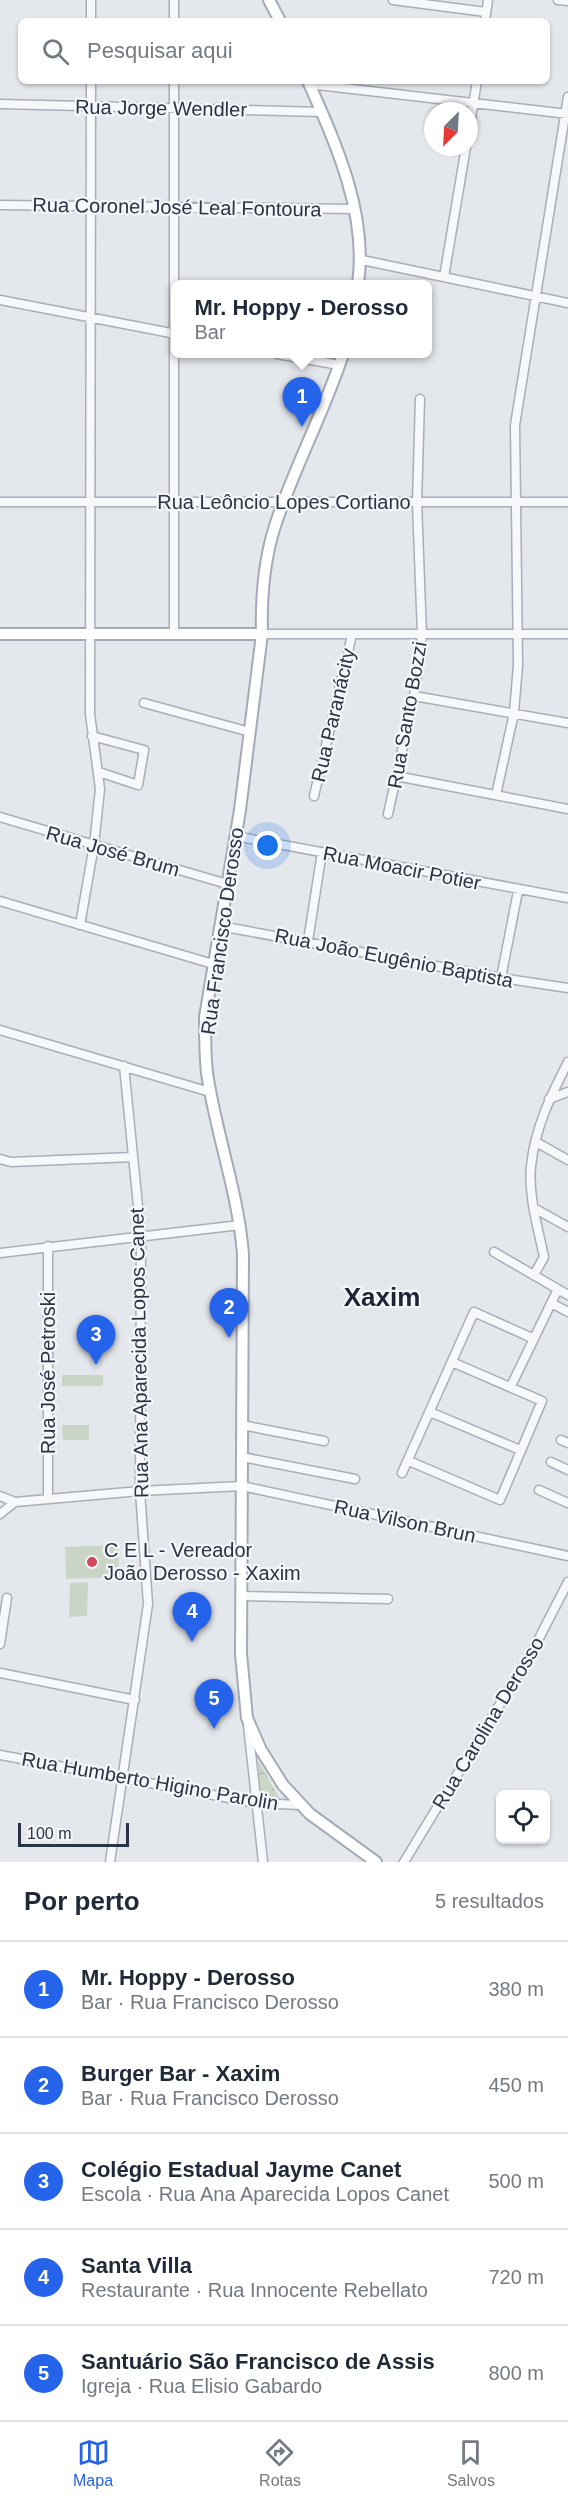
<!DOCTYPE html>
<html lang="pt">
<meta charset="utf-8">
<style>
:root{--surface:#fff;--page:#f2f2f3;--text:#1f2937;--muted:#747a83;--line:#e0e1e3;--accent:#2563eb}
body{margin:0;font-family:Helvetica,sans-serif;background:var(--page);color:var(--text)}
.controls{position:absolute;right:18px;bottom:18px;display:grid;overflow:hidden;border-radius:9px;box-shadow:0 2px 4px #0004}
.controls button{width:54px;height:54px;display:grid;place-items:center;padding:0;border:0;border-bottom:2px solid var(--line);background:var(--surface);color:var(--text);font:30px sans-serif}
.compass{position:absolute;left:424px;top:102px;width:54px;height:54px;border-radius:50%;background:var(--surface);box-shadow:0 2px 4px #0004;rotate:204deg}
.scale{position:absolute;left:18px;bottom:15px;width:111px;box-sizing:border-box;padding-left:6px;border:3px solid #2b3445;border-top:0;font-size:16px;line-height:21px;white-space:nowrap;color:#2b3445;-webkit-text-stroke:4px #f4f6f9;paint-order:stroke}
.you{position:absolute;left:268px;top:846px;width:21px;height:21px;margin:-15px;border:4px solid #fff;border-radius:50%;background:#1a73e8;box-shadow:0 0 0 9px #1a73e833}
.badge{display:grid;place-items:center;width:39px;height:39px;border-radius:50%;background:var(--accent);color:#fff;font-size:20px;font-weight:700}
.pin{position:absolute;translate:-50% -50px;filter:drop-shadow(0 2px 3px #0008)}
.pin::after{content:'';position:absolute;top:32px;width:21px;height:18px;background:inherit;clip-path:polygon(0 0,100% 0,50% 100%)}
.popup{position:absolute;left:171px;top:280px;width:261px;height:78px;box-sizing:border-box;display:grid;place-content:center;border-radius:9px;background:var(--surface);filter:drop-shadow(0 2px 4px #0005);font-size:20px;white-space:nowrap;color:var(--muted)}
.popup b{font-size:22px;color:var(--text)}
.popup::after{content:'';position:absolute;left:50%;top:100%;margin-left:-12px;border:12px solid transparent;border-top-color:var(--surface)}
.list{margin:0;padding:0;list-style:none}
h2{display:flex;justify-content:space-between;align-items:center;height:78px;margin:0;padding:0 24px;font-size:26px}
h2 small{font-size:20px;font-weight:400;color:var(--muted)}
.list li{display:grid;grid-template-columns:39px 1fr auto;gap:18px;align-items:center;box-sizing:border-box;height:96px;padding:0 24px;border-top:2px solid var(--line)}
.list b{display:block;font-size:22px;white-space:nowrap}
.list p{margin:0;font-size:20px;white-space:nowrap;color:var(--muted)}
.list em{font-size:20px;font-style:normal;color:var(--muted)}
.icon{flex:none;width:33px;height:33px;fill:none;stroke:currentColor;stroke-width:2;stroke-linecap:round;stroke-linejoin:round}
.map{position:relative;flex:none;width:568px;height:1862px;overflow:hidden}
.search{position:absolute;background:var(--surface);box-shadow:0 2px 4px #0004;left:18px;right:18px;top:18px;height:66px;display:flex;align-items:center;gap:15px;box-sizing:border-box;padding:0 21px;border-radius:9px;color:var(--muted);font-size:22px}
.sheet{height:558px;background:var(--surface)}
nav{display:flex;justify-content:space-around;align-items:center;box-sizing:border-box;height:84px;border-top:2px solid var(--line);background:var(--surface);font-size:16px;color:var(--muted)}
nav a{display:grid;justify-items:center;gap:3px}
nav .on{color:var(--accent)}
.map>svg:first-child{display:block}
</style>
<div class="map">
<svg width="568" height="1862" viewBox="0 0 568 1862">
<defs>
<pattern id="park-crowns" width="20" height="18" patternUnits="userSpaceOnUse" patternTransform="scale(1.5)"><rect width="20" height="18" fill="#c9d6c5"/><path d="M2 6a3 3 0 1 1 6 0M12 15a3 3 0 1 1 6 0" fill="none" stroke="#adb8ab"/></pattern>
</defs>
<rect width="100%" height="100%" fill="#e4e7ec"/>
<path fill="url(#park-crowns)" d="M258,1760l24,43 -21,-3z"/>
<path fill="#c9d6c5" d="M62,1375h41v11h-41z
M62,1425h27v15h-26z
M118,1545l1,32 -53,2 -1,-32z
M88,1582l-1,34 -18,1 1,-34z"/>
<g fill="none" stroke-linecap="round" stroke-linejoin="round">
<g stroke="#a9aeb7" stroke-width="11">
<path id="minor" d="M174,0v21
M393,0l93,12
M558,0l10,1
M91,21v-21
M485,21l3,-21
M174,81v553
M309,84l259,30
M0,104l322,8
M469,130l8,-49
M0,205l354,4
M362,260l206,43
M444,277l22,-130
M0,300l176,34
M277,354l62,11
M0,502h568
M262,634h306
M414,696l154,27
M144,703l106,29
M92,736l52,14 -6,35 -39,-13
M396,776l172,33
M496,795l18,-82 4,-48 -3,-240 53,-328
M314,796l38,-161
M388,814l26,-118 8,-61 -5,-133 3,-103
M0,817l227,67
M235,836l333,62
M0,901l213,63
M80,925l14,-80 6,-56 -10,-75 1,-633
M220,926l281,52 67,10
M308,941l14,-89
M501,978l17,-87
M0,1030l210,62
M549,1099l19,-7
M536,1142l32,18
M0,1159l11,3 122,-5
M534,1208l34,19
M48,1246v253
M494,1252l74,43
M0,1253l240,-28
M534,1275l10,-18c-6,-29 -16,-62 -13,-91 4,-38 20,-71 37,-104
M551,1303l17,9
M511,1386l47,-97
M430,1412l90,38
M242,1425l82,16
M561,1440l7,3
M242,1457l113,22
M409,1461l91,39 42,-99 -90,-39
M551,1462l17,8
M402,1473l72,-161 58,26
M539,1490l29,13
M0,1496l15,6
M0,1514l15,-12 125,-11 102,-5 326,70
M241,1596l147,3
M0,1644l7,-46
M0,1673l135,27
M248,1725l15,137
M0,1755l256,48 44,2
M110,1862l38,-258 -8,-113 1,-255 -17,-170
M404,1862l130,-214 34,-66"/>
</g>
<g stroke="#a3abb8" stroke-width="14">
<path id="major" d="M269,0l11,21
M308,81c28,63 60,133 50,203
M343,354c-19,59 -50,115 -69,175 -10,33 -13,71 -12,105l-22,176 -35,207c0,19 0,37 2,56 9,61 31,119 36,181l-2,400 6,64 14,32 22,35 27,29 66,48
M0,634h262"/>
</g>
<use href="#minor" stroke="#f7f8fa" stroke-width="8"/>
<use href="#major" stroke="#fff" stroke-width="10"/>
</g>
<circle fill="#d1495b" stroke="#f4f6f9" stroke-width="2" cx="92" cy="1562" r="6"/>
<g text-anchor="middle" stroke-width="4.5" stroke-linejoin="round" paint-order="stroke">
<g font-size="20" fill="#2b3445" stroke="#f4f6f9">
<text transform="translate(161 108) rotate(1)" y="7">Rua Jorge Wendler</text>
<text transform="translate(177 207) rotate(1)" y="7">Rua Coronel José Leal Fontoura</text>
<text x="284" y="509">Rua Leôncio Lopes Cortiano</text>
<text transform="translate(333 715) rotate(-77)" y="7">Rua Paranácity</text>
<text transform="translate(407 715) rotate(-80)" y="7">Rua Santo Bozzi</text>
<text transform="translate(113 851) rotate(16)" y="7">Rua José Brum</text>
<text transform="translate(402 868) rotate(11)" y="7">Rua Moacir Potier</text>
<text transform="translate(222 931) rotate(-82)" y="7">Rua Francisco Derosso</text>
<text transform="translate(394 958) rotate(11)" y="7">Rua João Eugênio Baptista</text>
<text transform="translate(139 1353) rotate(-91)" y="7">Rua Ana Aparecida Lopos Canet</text>
<text transform="translate(48 1373) rotate(-90)" y="7">Rua José Petroski</text>
<text transform="translate(405 1521) rotate(12)" y="7">Rua Vilson Brun</text>
<text transform="translate(488 1723) rotate(-59)" y="7">Rua Carolina Derosso</text>
<text transform="translate(150 1781) rotate(10)" y="7">Rua Humberto Higino Parolin</text>
</g>
<g font-size="20" fill="#2b3445" stroke="#f4f6f9" text-anchor="start">
<text x="104" y="1557">C E L - Vereador<tspan x="104" dy="23">João Derosso - Xaxim</tspan></text>
</g>
<g font-size="26" font-weight="bold" fill="#1d2536" stroke="#f4f6f9">
<text x="382" y="1306">Xaxim</text>
</g>
</g>
</svg>
<div class="controls">
<button><svg class="icon" aria-label="locate" viewBox="0 0 24 24"><circle cx="12" cy="12" r="6"/><path d="M12 2v4M12 18v4M2 12h4M18 12h4"/></svg></button>
</div>
<svg class="compass" viewBox="-18 -18 36 36"><path d="M0-13l5 13h-10z" fill="#e53935"/><path d="M0 13l5-13h-10z" fill="#747a83"/></svg>
<div class="scale">100 m</div>
<div class="you"></div>
<div class="pin badge" style="left:302px;top:427px">1</div>
<div class="popup"><b>Mr. Hoppy - Derosso</b>Bar</div>
<div class="pin badge" style="left:229px;top:1338px">2</div>
<div class="pin badge" style="left:96px;top:1365px">3</div>
<div class="pin badge" style="left:192px;top:1642px">4</div>
<div class="pin badge" style="left:214px;top:1729px">5</div>
<div class="search"><svg class="icon" aria-label="search" viewBox="0 0 24 24"><circle cx="10" cy="10" r="6"/><path d="M15 15l6 6"/></svg>Pesquisar aqui</div>
</div>
<section class="sheet">
<h2>Por perto<small>5 resultados</small></h2>
<ul class="list">
<li><span class="badge">1</span><div><b>Mr. Hoppy - Derosso</b><p>Bar · Rua Francisco Derosso</p></div><em>380 m</em></li>
<li><span class="badge">2</span><div><b>Burger Bar - Xaxim</b><p>Bar · Rua Francisco Derosso</p></div><em>450 m</em></li>
<li><span class="badge">3</span><div><b>Colégio Estadual Jayme Canet</b><p>Escola · Rua Ana Aparecida Lopos Canet</p></div><em>500 m</em></li>
<li><span class="badge">4</span><div><b>Santa Villa</b><p>Restaurante · Rua Innocente Rebellato</p></div><em>720 m</em></li>
<li><span class="badge">5</span><div><b>Santuário São Francisco de Assis</b><p>Igreja · Rua Elisio Gabardo</p></div><em>800 m</em></li>
</ul>
</section>
<nav>
<a class="on"><svg class="icon" aria-label="map" viewBox="0 0 24 24"><path d="M3 6l6-2 6 2 6-2v14l-6 2-6-2-6 2zM9 4v14M15 6v14"/></svg>Mapa</a>
<a><svg class="icon" aria-label="directions" viewBox="0 0 24 24"><path d="M12 3l9 9-9 9-9-9zM9 14v-3h6M13 9l2 2-2 2"/></svg>Rotas</a>
<a><svg class="icon" aria-label="saved" viewBox="0 0 24 24"><path d="M7 4h10v16l-5-4-5 4z"/></svg>Salvos</a>
</nav>
